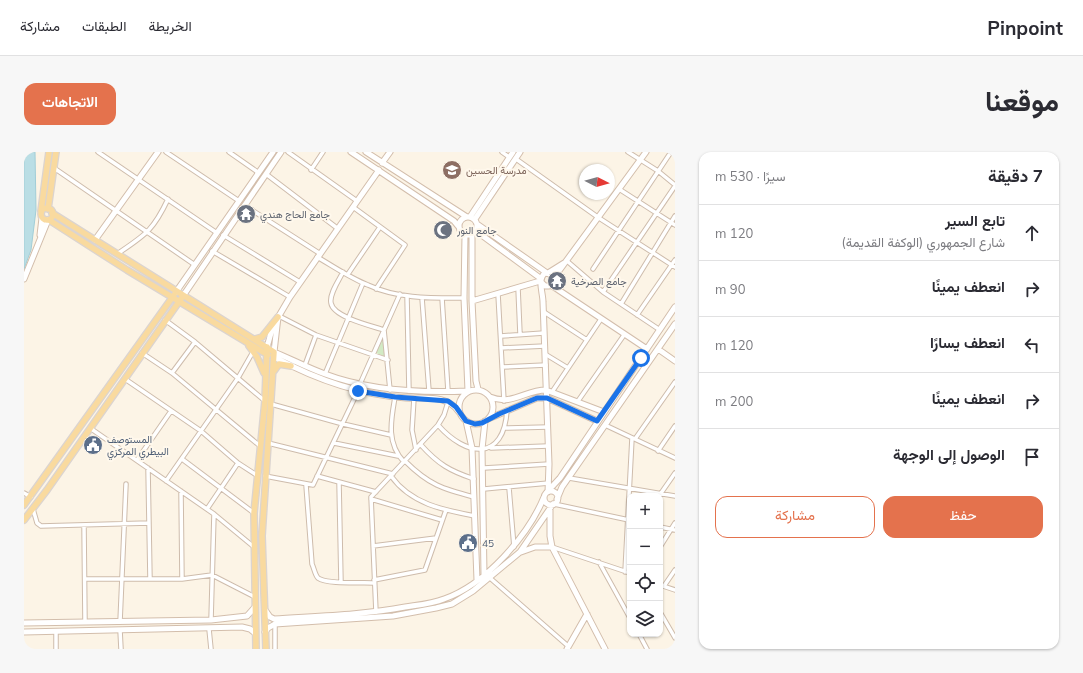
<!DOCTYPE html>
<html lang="ar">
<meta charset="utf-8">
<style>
:root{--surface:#fff;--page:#f7f7f7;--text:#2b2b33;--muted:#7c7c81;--line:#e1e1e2;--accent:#e4724d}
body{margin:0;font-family:Mulish,Vazirmatn,sans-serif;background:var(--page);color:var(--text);direction:rtl}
.controls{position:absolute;right:12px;bottom:12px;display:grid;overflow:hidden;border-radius:8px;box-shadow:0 1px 3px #0004}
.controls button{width:36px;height:36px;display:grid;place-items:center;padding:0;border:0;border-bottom:1px solid var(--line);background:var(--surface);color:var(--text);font:20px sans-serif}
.compass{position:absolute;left:555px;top:12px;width:36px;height:36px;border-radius:50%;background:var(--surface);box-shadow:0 1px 3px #0004;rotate:96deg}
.stop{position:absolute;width:12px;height:12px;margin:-9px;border:3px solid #1a73e8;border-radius:50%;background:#fff}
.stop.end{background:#1a73e8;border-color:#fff;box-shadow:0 1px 4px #0008}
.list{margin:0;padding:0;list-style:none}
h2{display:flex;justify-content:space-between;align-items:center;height:52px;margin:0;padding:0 16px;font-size:17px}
h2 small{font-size:13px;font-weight:400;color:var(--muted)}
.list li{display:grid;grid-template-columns:26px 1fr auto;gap:12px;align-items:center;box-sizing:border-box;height:56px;padding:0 16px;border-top:1px solid var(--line)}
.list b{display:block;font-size:15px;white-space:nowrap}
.list p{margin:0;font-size:13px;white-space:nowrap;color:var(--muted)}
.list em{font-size:13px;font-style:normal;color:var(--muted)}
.actions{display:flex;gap:8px;padding:12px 16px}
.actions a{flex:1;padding:9px 0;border:1px solid var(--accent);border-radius:12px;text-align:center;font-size:14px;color:var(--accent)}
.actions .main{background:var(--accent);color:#fff}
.icon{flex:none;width:22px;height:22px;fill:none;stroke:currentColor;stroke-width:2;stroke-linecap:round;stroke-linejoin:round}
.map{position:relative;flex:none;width:651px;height:497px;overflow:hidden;direction:ltr;border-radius:12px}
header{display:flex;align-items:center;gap:24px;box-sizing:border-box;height:56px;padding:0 20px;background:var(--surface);border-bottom:1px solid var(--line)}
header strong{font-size:19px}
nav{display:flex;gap:22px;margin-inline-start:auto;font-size:14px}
.intro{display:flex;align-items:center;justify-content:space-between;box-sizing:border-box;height:96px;padding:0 24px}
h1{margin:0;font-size:28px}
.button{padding:10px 18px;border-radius:12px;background:var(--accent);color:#fff;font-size:14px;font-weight:700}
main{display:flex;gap:24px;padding:0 24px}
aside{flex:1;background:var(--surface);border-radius:12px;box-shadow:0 1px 3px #0004}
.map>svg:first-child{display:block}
</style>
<header>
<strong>Pinpoint</strong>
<nav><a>الخريطة</a><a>الطبقات</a><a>مشاركة</a></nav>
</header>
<div class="intro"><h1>موقعنا</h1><a class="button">الاتجاهات</a></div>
<main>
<aside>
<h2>7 دقيقة<small>سيرًا · 530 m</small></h2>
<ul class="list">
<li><svg class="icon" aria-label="ahead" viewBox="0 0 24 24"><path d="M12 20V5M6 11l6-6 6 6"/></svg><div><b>تابع السير</b><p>شارع الجمهوري (الوكفة القديمة)</p></div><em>120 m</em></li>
<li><svg class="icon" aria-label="right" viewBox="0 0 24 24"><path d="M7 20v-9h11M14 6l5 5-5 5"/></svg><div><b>انعطف يمينًا</b></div><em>90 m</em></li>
<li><svg class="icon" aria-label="left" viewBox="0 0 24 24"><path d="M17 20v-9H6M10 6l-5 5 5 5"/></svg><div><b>انعطف يسارًا</b></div><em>120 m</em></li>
<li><svg class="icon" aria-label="right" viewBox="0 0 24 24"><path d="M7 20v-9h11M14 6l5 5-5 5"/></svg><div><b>انعطف يمينًا</b></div><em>200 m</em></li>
<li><svg class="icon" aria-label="arrive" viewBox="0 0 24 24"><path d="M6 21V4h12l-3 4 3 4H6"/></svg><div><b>الوصول إلى الوجهة</b></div></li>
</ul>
<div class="actions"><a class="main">حفظ</a><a>مشاركة</a></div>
</aside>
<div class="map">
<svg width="651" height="497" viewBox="0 0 651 497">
<rect width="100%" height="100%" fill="#fcf4e6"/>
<path fill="#d2eac4" d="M359,183l3,22 -10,-4z"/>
<path fill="#badee5" stroke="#a1cdd7" d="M0,0h11l1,58 -5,40 -7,19z"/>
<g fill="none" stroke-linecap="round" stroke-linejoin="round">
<g stroke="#cebcac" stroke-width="5.5">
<path id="street" d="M74,0l119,81
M142,0l73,49
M205,0l30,21
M264,0l69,49
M478,0l7,5
M604,0l30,19 17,14
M492,7l83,59 76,49
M30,16l141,97
M287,18l12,-18
M242,22l71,54
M595,37l56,36
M220,53l75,48
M329,55l52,38 -29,44
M199,83l77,47
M188,99l78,46
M93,102c28,-19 36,-23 51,-55
M293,105c16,9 33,21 51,28 30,14 64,13 96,13
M543,109l36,31 57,38
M569,117l78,-117
M319,120c-4,8 -14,22 -12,31 2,14 41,23 53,27l6,60
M324,122l32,-47
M494,136l2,46
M579,140l72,-106
M474,142l6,107
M383,144l2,95
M398,146l7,93
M418,146l6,93
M597,152l54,-88
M520,160l43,28
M613,163l38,-55
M255,164l37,19 72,25
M141,168l30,22 70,59
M477,184l43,-3
M477,196l44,-2
M118,201l30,20 88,73
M521,202l23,14
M281,213l11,-30
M478,215l44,-2
M148,221l23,-31
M301,222l38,-91
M101,227l76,52 37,32 20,13
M336,232l40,-90
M528,240l49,-73
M371,245c-4,23 -9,46 9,65
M390,246l-2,32 4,20
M554,249l46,-66
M247,252l72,20 48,11
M414,273c28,32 66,37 69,-15
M581,273l70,33
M66,276l124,86 40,33
M482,276l42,-1
M611,287l40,-57
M244,291l125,31
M310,291l64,13
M397,293c17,19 29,26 53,34
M467,296l57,-2
M634,299l17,-25
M158,307l72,54
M113,308l34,-49
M381,309c24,24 38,28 69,36
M124,316l2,111
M460,316l65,-4
M241,324l48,9 45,-94
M293,324l59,16
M367,324c20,28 52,34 84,40
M545,326l106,18
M142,329l72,-103 16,-28
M315,330l2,100
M282,333l6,79c2,4 3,11 6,14 10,7 44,4 56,5
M485,336l5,59
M460,337l65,-6
M157,339l1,88
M0,341l7,4
M635,344l16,-23
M347,347l71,21
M530,352l75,16
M9,357l4,14 4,3 108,-3
M183,357l31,-46
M60,373l1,97
M636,375l15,3
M349,394l63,-8
M528,395l78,26
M636,395l15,-24
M575,410l31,56
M601,420l7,-134
M466,426l78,68
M61,427h97l30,-4 43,22
M350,428l51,-10 21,-60
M636,433l15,5
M640,434l11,-16
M352,460l-5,-115 67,-72 6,-10 4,-13
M636,460l15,26
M187,468l3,-106
M96,470l6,-138
M251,472v25
M185,477l2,20
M96,478l1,19
M32,479v18
M615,482l8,15"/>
</g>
<g stroke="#d3beac" stroke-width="7">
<path id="secondary" d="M327,0l103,69 4,5
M342,0l101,65
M358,11l8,-11
M435 74a9 9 0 1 1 18 0a9 9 0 1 1-18 0Z
M446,65l43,-65
M451,67l45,-67
M453,72l70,49
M452,79l64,47
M448,82v67l4,80 2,8
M16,83l2,-17
M441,83l-1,63 4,93
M71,88l63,-88
M524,121l16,-10
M0,127l24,-59
M529,127l93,-127
M517,130l4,4h4l4,-4v-5l-3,-3 -5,-1c-8,6 -2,20 -2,29l6,162 -1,28
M527,133l96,64
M152,140l97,-140
M159,144l98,-144
M448,149l68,-20
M254,165l-4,35c17,7 34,16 51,22 45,17 95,19 142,17
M243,195l6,-21 17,-29 89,-127
M634,197l17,12
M250,205c41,22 84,38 132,41 19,1 41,-4 53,14
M435 255a17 17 0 1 1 34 0a17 17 0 1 1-34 0Z
M466,245c22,9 35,-7 56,-7l58,22
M464,267l49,-21h10l50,23
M442,269l6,27 5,132
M520 346a7 7 0 1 1 14 0a7 7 0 1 1-14 0Z
M523,340l13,-14 115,-171
M533,347l5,-12 113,-163
M526,356v28l2,11 53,102
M497,400l14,-5h17
M460,422l-2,-125 3,-28
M241,458l5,7 4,2c44,-3 88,-4 131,-12 13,-2 27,-3 39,-8 41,-14 84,-63 100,-102
M0,471l187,-3 36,-4 8,-9
M0,480l218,-5 8,2 5,4
M241,480l3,-4 7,-4 118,-8 43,-8 16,-4 21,-13 47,-39 33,-48
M543,497l20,-35"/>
</g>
<g stroke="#dbd4d0" stroke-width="8">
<path id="primary" d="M17 62a6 6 0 1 1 12 0a6 6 0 1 1-12 0Z
M24,57l8,-57
M17,59l8,-59
M28,61l222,139 -12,184 4,113
M25,68l78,50 141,85
M231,187l7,-2 16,-20
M225,194l8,11 7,16
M250,219l5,-7 12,2
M0,353l150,-210
M0,368l23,-30 136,-194
M232,497l-2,-136 11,-112 2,-54"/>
</g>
<use href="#street" stroke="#fff" stroke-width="3.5"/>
<use href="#secondary" stroke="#fff" stroke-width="5"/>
<use href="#primary" stroke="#f9da9f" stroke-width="5.5"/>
</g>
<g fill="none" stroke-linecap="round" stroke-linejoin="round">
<path stroke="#1a73e8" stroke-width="5" d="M334,239l37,6 53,4 8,6 10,14 9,3 7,-1 17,-9 38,-16h10l50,23 44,-63"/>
</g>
<defs>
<g id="school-disc" transform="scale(1)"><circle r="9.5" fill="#8d6e63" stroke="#fff8ec"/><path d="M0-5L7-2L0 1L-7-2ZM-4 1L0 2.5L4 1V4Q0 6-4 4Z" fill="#fff"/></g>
<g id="temple-disc" transform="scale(1)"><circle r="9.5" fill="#6b7280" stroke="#fff8ec"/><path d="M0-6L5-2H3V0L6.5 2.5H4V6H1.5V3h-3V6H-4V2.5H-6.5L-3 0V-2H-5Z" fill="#fff"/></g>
<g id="mosque-disc" transform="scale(1)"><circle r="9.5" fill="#6b7280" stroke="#fff8ec"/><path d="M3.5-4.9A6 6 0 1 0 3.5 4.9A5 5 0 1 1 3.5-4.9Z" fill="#fff"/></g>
<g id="civic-disc" transform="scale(1)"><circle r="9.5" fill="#5c6f8a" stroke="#fff8ec"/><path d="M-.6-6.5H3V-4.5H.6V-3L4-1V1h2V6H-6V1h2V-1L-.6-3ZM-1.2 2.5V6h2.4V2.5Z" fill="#fff"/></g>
</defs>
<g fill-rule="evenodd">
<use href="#school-disc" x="428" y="18"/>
<use href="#temple-disc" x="222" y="62"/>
<use href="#mosque-disc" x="419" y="78"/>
<use href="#temple-disc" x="533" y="129"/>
<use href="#civic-disc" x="69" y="293"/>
<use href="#civic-disc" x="444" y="391"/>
</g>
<g text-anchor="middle" stroke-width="4" stroke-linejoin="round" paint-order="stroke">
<g font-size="10" fill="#785e54" stroke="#fff8ec" text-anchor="start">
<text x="442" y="22">مدرسة الحسين</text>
</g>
<g font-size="10" fill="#5b616d" stroke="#fff8ec" text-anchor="start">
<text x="236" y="66">جامع الحاج هندي</text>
<text x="433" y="82">جامع النور</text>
<text x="547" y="133">جامع الصرخية</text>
</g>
<g font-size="10" fill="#4e5e75" stroke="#fff8ec" text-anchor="start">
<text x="83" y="291">المستوصف<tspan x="83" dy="12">البيطري المركزي</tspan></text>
<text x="458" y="395">45</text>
</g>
</g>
</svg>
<div class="controls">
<button>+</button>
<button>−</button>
<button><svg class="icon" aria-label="locate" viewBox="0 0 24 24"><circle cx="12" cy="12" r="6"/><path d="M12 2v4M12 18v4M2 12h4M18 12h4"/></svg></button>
<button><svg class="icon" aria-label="layers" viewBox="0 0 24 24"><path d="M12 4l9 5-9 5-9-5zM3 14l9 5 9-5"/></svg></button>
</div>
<svg class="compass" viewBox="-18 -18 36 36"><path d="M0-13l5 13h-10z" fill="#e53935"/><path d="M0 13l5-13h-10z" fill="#7c7c81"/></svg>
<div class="stop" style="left:617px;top:206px"></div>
<div class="stop end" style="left:334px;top:239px"></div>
</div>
</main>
